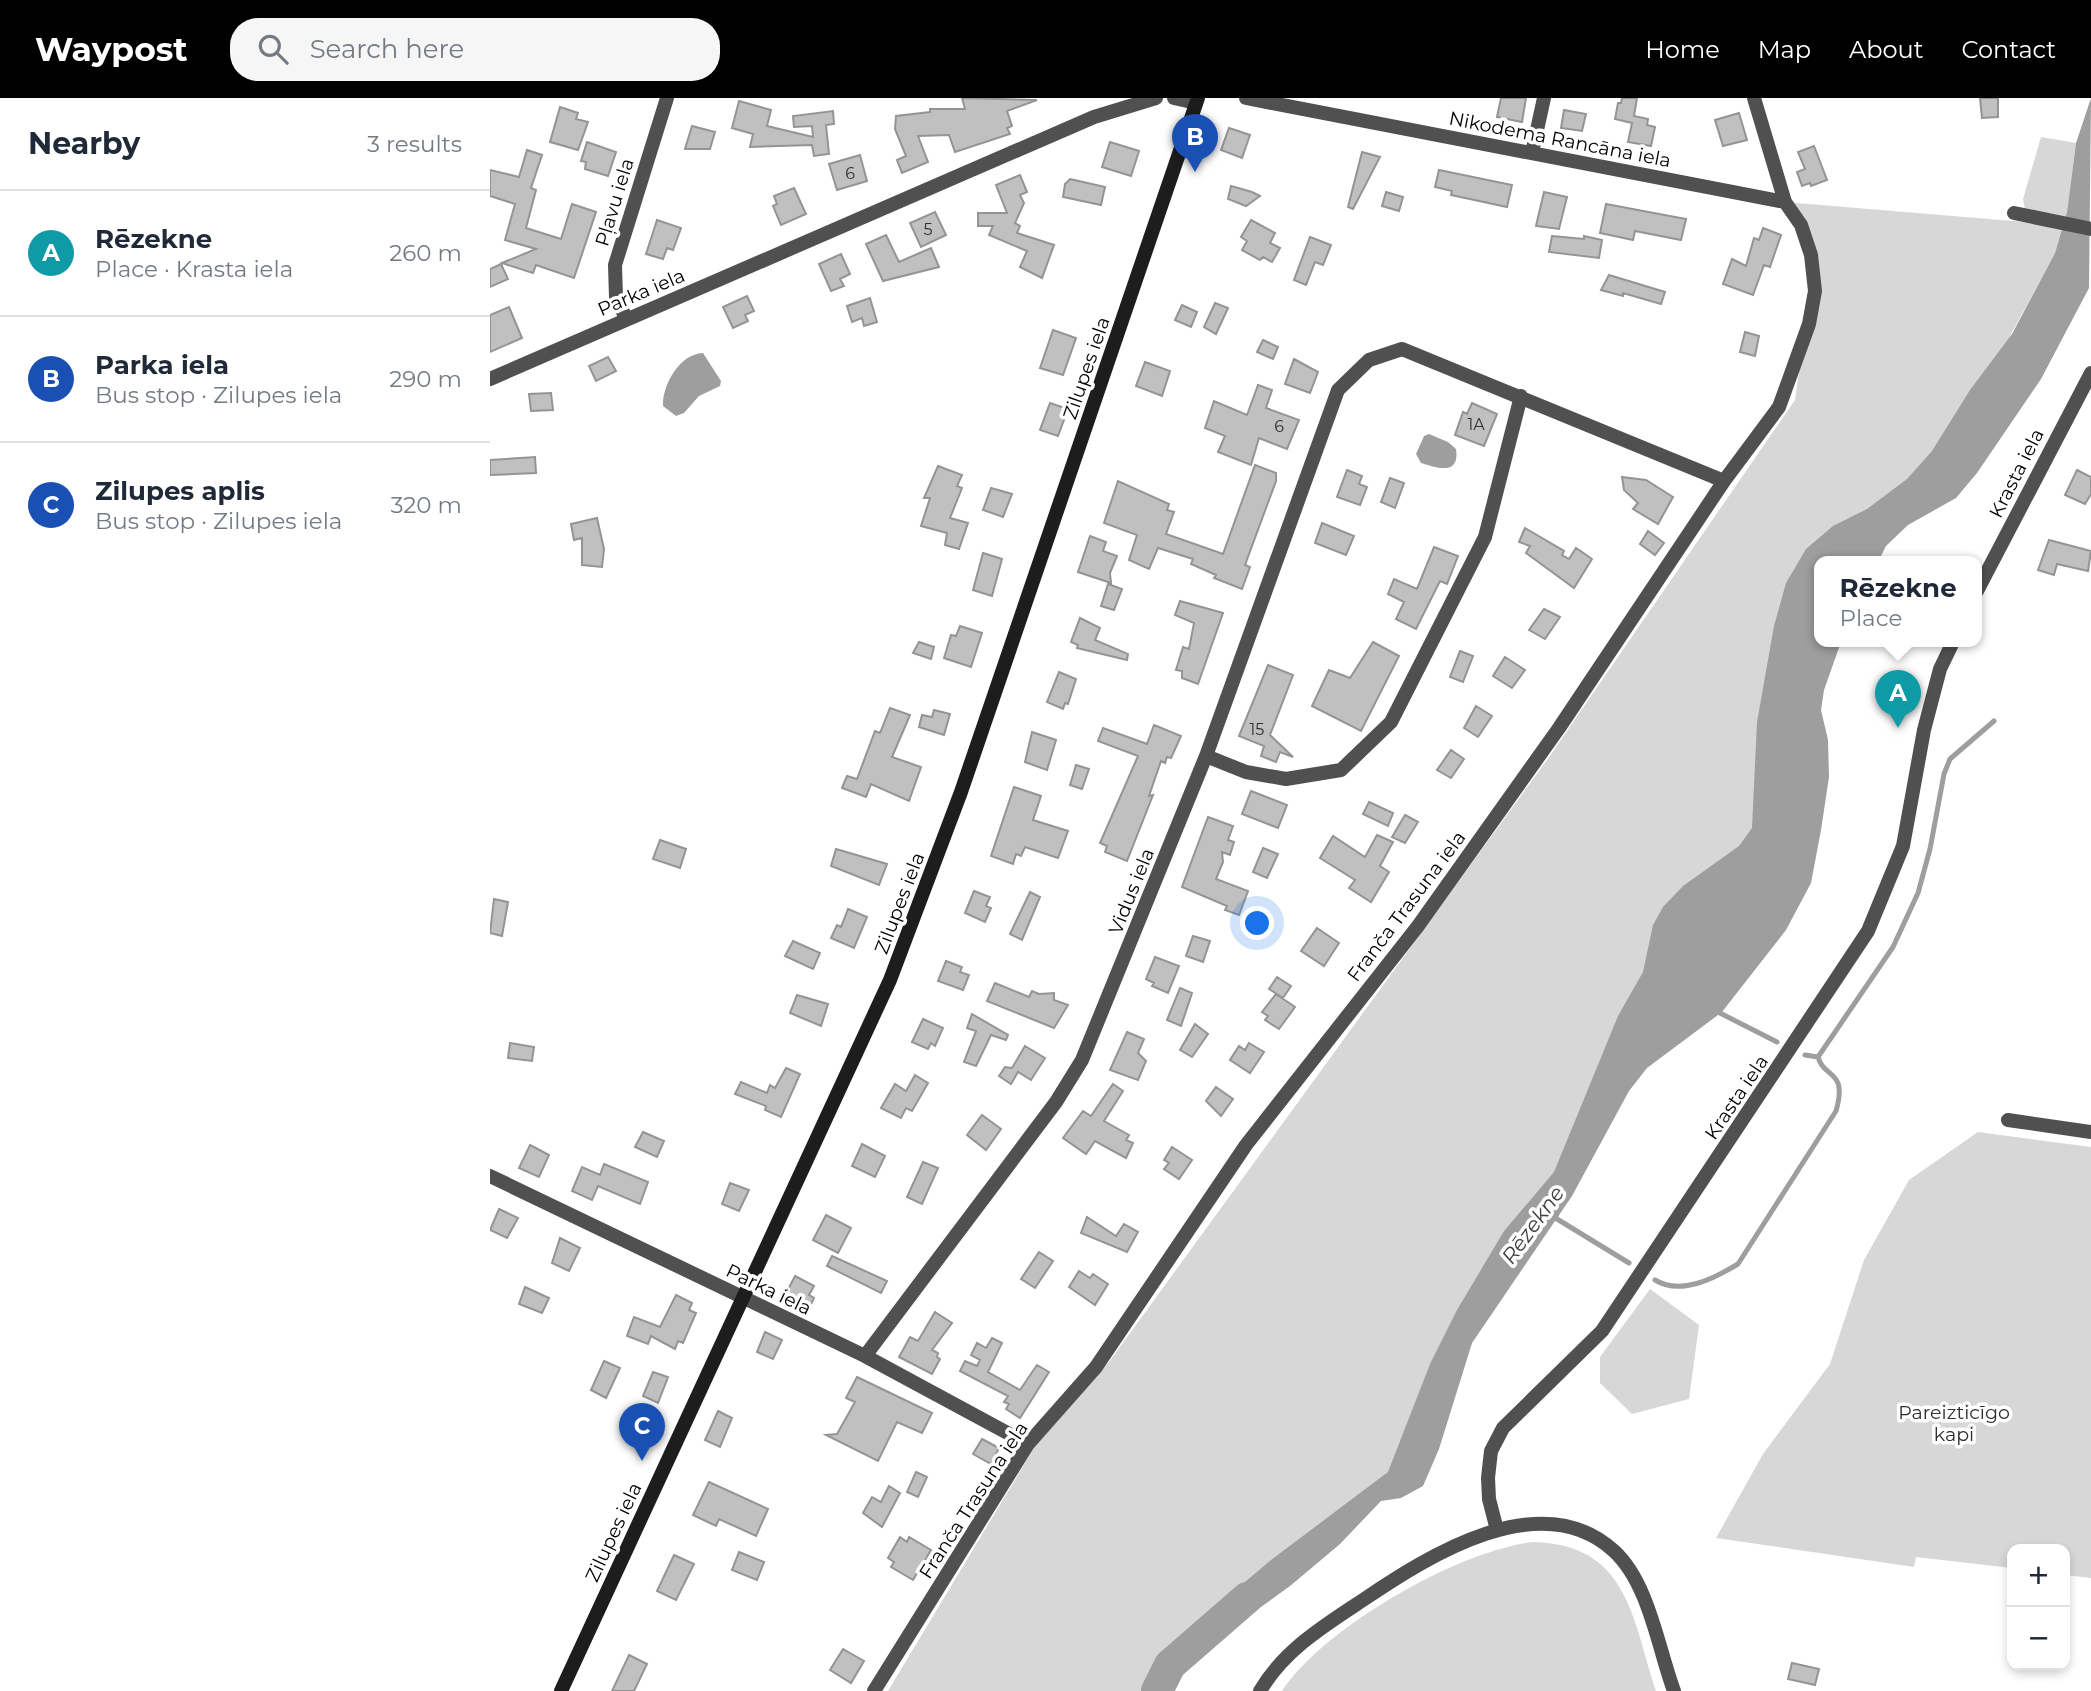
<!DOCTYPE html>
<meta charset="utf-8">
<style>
:root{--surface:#fff;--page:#f6f6f7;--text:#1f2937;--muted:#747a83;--line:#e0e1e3;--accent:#000}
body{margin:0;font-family:Montserrat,sans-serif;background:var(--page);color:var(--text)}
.controls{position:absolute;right:21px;bottom:21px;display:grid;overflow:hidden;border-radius:14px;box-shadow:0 4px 10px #0003}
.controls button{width:63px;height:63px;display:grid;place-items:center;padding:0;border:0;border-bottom:2px solid var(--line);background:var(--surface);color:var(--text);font:35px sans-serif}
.you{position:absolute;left:768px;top:826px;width:24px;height:24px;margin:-18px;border:5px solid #fff;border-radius:50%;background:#1a73e8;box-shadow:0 0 0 10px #1a73e833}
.badge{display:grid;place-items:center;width:46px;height:46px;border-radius:50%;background:var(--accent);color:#fff;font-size:23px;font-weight:700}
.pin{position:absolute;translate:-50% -58px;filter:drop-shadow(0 2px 4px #0008)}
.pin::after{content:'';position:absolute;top:37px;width:24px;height:21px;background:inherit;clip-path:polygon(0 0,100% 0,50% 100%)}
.popup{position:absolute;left:1324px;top:458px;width:168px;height:91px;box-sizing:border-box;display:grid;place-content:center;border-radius:14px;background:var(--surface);filter:drop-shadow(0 2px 5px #0005);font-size:23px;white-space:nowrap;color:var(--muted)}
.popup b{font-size:26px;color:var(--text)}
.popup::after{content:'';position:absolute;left:50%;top:100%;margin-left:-14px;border:14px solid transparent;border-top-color:var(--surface)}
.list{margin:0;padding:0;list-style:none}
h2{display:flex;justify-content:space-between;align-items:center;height:91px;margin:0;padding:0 28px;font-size:30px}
h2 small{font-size:23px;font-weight:400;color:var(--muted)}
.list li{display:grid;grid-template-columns:46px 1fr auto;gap:21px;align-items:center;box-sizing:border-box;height:126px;padding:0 28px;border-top:2px solid var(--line)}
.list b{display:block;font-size:26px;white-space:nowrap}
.list p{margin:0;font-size:23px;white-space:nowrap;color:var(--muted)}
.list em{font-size:23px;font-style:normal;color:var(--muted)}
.icon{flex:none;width:38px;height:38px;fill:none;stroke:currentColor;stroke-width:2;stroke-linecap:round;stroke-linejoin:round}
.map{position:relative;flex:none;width:1601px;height:1593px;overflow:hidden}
header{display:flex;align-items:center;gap:42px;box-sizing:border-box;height:98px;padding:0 35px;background:var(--accent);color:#fff}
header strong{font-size:33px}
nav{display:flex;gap:38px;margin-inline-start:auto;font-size:24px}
.search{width:490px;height:63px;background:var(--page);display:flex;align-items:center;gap:18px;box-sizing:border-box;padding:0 24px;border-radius:28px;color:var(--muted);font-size:26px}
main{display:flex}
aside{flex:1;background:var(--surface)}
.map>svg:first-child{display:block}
</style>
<header>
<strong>Waypost</strong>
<div class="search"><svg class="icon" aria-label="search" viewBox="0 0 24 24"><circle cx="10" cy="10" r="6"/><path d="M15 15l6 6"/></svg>Search here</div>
<nav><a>Home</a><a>Map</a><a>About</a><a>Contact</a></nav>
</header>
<main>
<aside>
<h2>Nearby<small>3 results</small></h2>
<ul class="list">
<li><span class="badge" style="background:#0f9aa8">A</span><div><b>Rēzekne</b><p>Place · Krasta iela</p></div><em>260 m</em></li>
<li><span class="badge" style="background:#1a4fb4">B</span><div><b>Parka iela</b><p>Bus stop · Zilupes iela</p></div><em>290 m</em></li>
<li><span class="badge" style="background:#1a4fb4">C</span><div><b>Zilupes aplis</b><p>Bus stop · Zilupes iela</p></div><em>320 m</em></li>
</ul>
</aside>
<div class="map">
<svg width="1601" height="1593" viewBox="0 0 1601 1593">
<rect width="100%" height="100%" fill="#fff"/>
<path fill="#d7d7d7" d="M1551,39l35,6 -9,69 -12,41 -44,81 -53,131 -139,97 -36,262 -293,462 -84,189 -242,202 -5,14h-271l146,-243 75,-86 438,-602 248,-360 18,-130 -28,-68 252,21 -12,-13 -2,-11z
M1488,1034l113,15v431l-26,-3v-26h-53v19l-96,-11 -2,10 -198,-29 47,-84 67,-90 34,-104 45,-80z
M1160,1191l49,36 -10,74 -57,15 -32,-31v-26z
M1043,1444c95,2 99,76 123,149h-374c41,-63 177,-141 251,-149z"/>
<path fill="#9e9e9e" d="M1601,0l-2,190 -48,91 -64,94 -21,25 -48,27 -22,21 -8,16h-59v80h22l-17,48 -3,20 7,30 1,37 -8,53 -10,53 -25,47 -64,82 -75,56 -18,23 -57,105 -100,147 -33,106 -16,37 -22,12 -20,3 -41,43 -50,42 -73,53 -4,-30 58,-49 117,-88 42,-108 27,-54 47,-79 50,-59 64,-156 25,-44 10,-47 10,-18 20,-21 56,-40 13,-18 5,-106 17,-96 12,-43 20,-34 27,-23 34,-17 40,-30 25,-28 38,-61 42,-56 43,-81 12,-41 9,-69z
M213,255l18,28 -1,5 -21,10 -15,17 -8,3 -13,-10c-1,-20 16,-52 40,-53z
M939,336l19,8 8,7c4,27 -19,19 -35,14l-5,-9 8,-18z"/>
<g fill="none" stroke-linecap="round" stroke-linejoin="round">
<path stroke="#9e9e9e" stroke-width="5" d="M1224,912l63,32
M1315,957l13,2
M1328,959l75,-110 25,-54 12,-44 14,-75 6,-15 44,-38
M1063,1115l4,6 72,44
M1165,1182c26,16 60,-2 83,-16l98,-153c12,-42 -12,-32 -18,-54"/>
<path stroke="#9e9e9e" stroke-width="32" d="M667,1593l13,-26 77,-67"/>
</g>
<path fill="#c0c0c0" stroke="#949494" stroke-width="2" d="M472,0l75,2 -30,11 5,15 -5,2 3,6 -55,18 -6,-17 -31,1 10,26 -26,11 -5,-13 9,-4 -11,-27 1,-13 34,-4v-3h35z
M1011,0h25l-4,24 -25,-5z
M1132,0h15l-3,18 14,3 -1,6 8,2 -4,19 -23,-4 4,-19 -17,-4 3,-16h3z
M1490,0h18v19l-16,1z
M249,3l32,9 -4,16 46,11 -1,-11 -18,1 -1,-11 40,-5 1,13 -8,1 3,29 -15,2 -2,-11 -62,2 3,-13 -21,-6z
M70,9l18,6 -2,6 12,3 -10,28 -28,-8z
M1074,12l22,4 -4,17 -21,-3z
M1249,15l8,27 -24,6 -8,-26z
M202,28l23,6 -5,17h-25z
M739,30l21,7 -8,23 -21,-8z
M97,44l29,10 -8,24 -23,-7 1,-7 -5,-1z
M620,44l29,9 -8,25 -29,-9z
M1324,48l13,34 -16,6 -1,-3 -8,3 -5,-14 8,-3 -7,-17z
M37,52l15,5 -11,33 5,2 -10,38 35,11 11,-35 24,8 -22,66 -38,-13 -3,8 -31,-10 34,-14 -31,-9 10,-36 -25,-8v-26l29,7z
M872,54l18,5 -27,52 -5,-2z
M370,57l7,26 -30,9 -8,-26z
M949,72l73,15 -5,22 -56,-12 1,-4 -17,-4z
M530,77l7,17 -7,3 4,8 -9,20 5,3 -3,7 37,12 -12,33 -22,-11 7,-16 -38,-16 4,-9h-15v-13h29l-11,-28z
M580,81l35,8 -4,18 -38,-8 2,-13z
M741,88l21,6 8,4 -14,10 -18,-7z
M304,90l12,26 -25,11 -8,-19 4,-2 -3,-8z
M896,94l17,5 -4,14 -17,-5z
M1054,94l23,5 -8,32 -23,-3z
M1116,106l80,15 -5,21 -46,-9 -2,9 -33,-7z
M445,114l11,23 -25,12 -11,-24z
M167,122l24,8 -8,22 -6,-2 -4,11 -17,-5z
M761,122l24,13 -5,10 10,5 -8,14 -9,-5 -3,3 -18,-10 5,-9 -6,-4z
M1273,130l18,7 -11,32 -6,-2 -11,30 -30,-11 9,-25 14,7 8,-28 5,2z
M396,137l13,27 32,-14 8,19 -56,14 -17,-37z
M1062,138l32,3v-3l18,4 -3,18 -50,-6z
M820,139l21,8 -8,20 -8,-3 -9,23 -12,-5z
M351,156l9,20 -10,5 4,7 -13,5 -12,-27z
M11,166l7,15 -18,8v-18z
M1119,177l56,17 -4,12 -38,-11v3l-22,-6z
M257,198l7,15 -9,4 3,6 -15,7 -10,-21z
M380,200l7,24 -13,4 -2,-8 -10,4 -5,-16z
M725,205l13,5 -12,26 -12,-7z
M692,207l15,7 -6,15 -16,-7z
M19,209l13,31 -32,14v-37z
M563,232l23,8 -13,37 -23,-7z
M1255,234l14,4 -4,20 -15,-4z
M773,242l15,7 -5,12 -16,-7z
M118,259l8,14 -20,10 -7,-15z
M804,261l24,13 -8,21 -25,-9z
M655,264l25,9 -8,25 -26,-10z
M768,287l14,5 -6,18 33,12 -12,29 -28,-11 -8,27 -33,-13 7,-16 -20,-8 9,-27 33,14z
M61,295l2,17 -22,1 -2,-17z
M560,305l18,6 -10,27 -18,-6z
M982,305l25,11 -13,32 -29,-11 8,-23 4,2z
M45,359l1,16 -46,2v-15z
M765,367l21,8v8l-31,84 5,2 -8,22 -28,-11 2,-3 -25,-11 2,-5 -35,-11 -9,21 -20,-9 8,-25 -33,-12 14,-42 51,23 -2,6 7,2 -8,22 57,20z
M448,368l24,9 -5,11 5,2 -12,30 18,5 -9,26 -14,-4 2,-12 -26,-7 9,-28h-6z
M857,372l15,6 -3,8 8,3 -7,18 -23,-8z
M1587,372l14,7v17l-6,10 -20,-9z
M1132,379l24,3 27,17 -15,27 -25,-15 5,-6 -14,-13z
M900,380l14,5 -9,25 -14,-6z
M501,390l21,6 -9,23 -20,-7z
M107,420l7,31 -2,18 -20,-2v-27l-8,2 -3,-16z
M832,425l32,13 -8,19 -31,-12z
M1035,430l39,23 -2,4 7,4 7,-11 16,11 -18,29 -48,-35 4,-7 -11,-4z
M1158,433l16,12 -9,12 -15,-11z
M600,438l16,6 -3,9 14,5 -7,17 1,10 -33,-11z
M1559,442l42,11 -3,20 -31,-7 -3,11 -16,-5z
M944,449l24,9 -11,28 -7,-3 -24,48 -20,-10 8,-17 -16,-8 6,-15 23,10z
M493,455l19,6 -10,37 -19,-6z
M618,486l14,5 -8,21 -13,-4z
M690,503l43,12 -25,71 -16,-6v-7l-6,-1 7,-23 6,2 5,-26 -19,-8z
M1054,511l16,8 -15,22 -16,-9z
M590,520l20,10 -5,12 33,14 -1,6 -50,-12 1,-3 -7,-3z
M470,528l22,7 -11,34 -27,-9 7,-23 5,1z
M429,544l15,5 -3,12 -18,-6z
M883,544l26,14 -38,75 -49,-25 17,-36 21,8z
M970,553l13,5 -10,26 -13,-5z
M1015,559l20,13 -13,18 -19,-12z
M778,567l25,10 -23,60 23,22 -13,-5 -4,10 -15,-6 3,-10 -25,-10z
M569,574l17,7 -8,25 -3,-1 -2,6 -16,-7z
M986,608l16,10 -14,21 -14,-9z
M400,610l20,7 -18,42 29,10 -12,34 -38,-17 -5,13 -24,-9 5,-12 10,3 18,-48 5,2z
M444,612l16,4 -6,21 -25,-8 3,-12 10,2z
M664,627l27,11 -10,22 -4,-1 -2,6 -4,-2 -12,35 4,-1 -26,66 -22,-9 2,-6 -7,-3 38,-87 -40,-15 5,-13 44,16z
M542,634l24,8 -9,30 -22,-8z
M961,652l13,9 -13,19 -14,-8z
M586,667l13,4 -7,20 -12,-4z
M524,689l27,9 -8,24 35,11 -10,27 -33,-11 -4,9 -5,-2 -3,10 -22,-8z
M761,693l36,14 -9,23 -36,-14z
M879,704l24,11 -5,13 -25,-12z
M915,717l13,7 -13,21 -13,-6z
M718,719l25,9 -5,14 6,2 -4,13 -8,-3 1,10 -7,17 32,12 -9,24 -14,-5 2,-4 -45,-19z
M887,737l16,7 -13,24 9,6 -18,30 -22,-14 6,-8 -35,-22 13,-22 32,21z
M170,742l26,9 -6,19 -27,-9z
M773,750l15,6 -11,24 -14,-6z
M346,751l51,15 -8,21 -48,-19z
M484,793l16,6 -4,9 5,2 -6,14 -20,-9z
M540,794l10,5 -18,43 -12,-6z
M4,801l14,3 -6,34 -12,-3z
M358,811l19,8 -13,31 -23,-10 6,-13 4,2z
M827,830l22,15 -15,23 -23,-15z
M703,838l17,5 -7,21 -17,-6z
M303,843l27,12 -7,16 -28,-13z
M665,859l24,9 -11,27 -16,-7 2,-3 -8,-4z
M456,863l16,6 -2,5 9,3 -6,15 -25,-9z
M787,879l14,9 -8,12 -14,-9z
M505,885l34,14 3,-6 7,3 15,-1v7l14,5 -14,23 -67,-27z
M690,890l12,5 -11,33 -14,-6z
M786,896l19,13 -16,22 -14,-9 3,-4 -6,-4z
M307,897l31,9 -7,22 -31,-13z
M482,916l36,21 -2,5 -15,-5 -15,31 -12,-4 12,-31 -9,-3z
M433,921l20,9 -8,18 -4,-3 -3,6 -16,-7z
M705,926l13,10 -16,23 -12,-7z
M637,934l17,7 -6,14 8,8 -8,19 -28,-10z
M20,945l24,4 -2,14 -24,-3z
M759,945l15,9 -14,21 -20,-13 9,-14 6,4z
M535,948l20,12 -14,22 -13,-8 -7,12 -12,-8 6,-9 7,1z
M296,970l14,6 -19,43 -16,-7 1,-4 -31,-12 6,-12 26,11 3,-8 5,3z
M425,977l13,8 -16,28 -6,-3 -5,10 -20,-10 14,-24 11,7z
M623,986l10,7 -19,30 25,14 -3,5 7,3 -7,15 -31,-17 -9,13 -23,-16 20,-27 8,5z
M726,989l17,12 -12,17 -15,-15z
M492,1017l19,14 -15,21 -19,-15z
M153,1034l21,9 -7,16 -22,-10z
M372,1046l23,12 -10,21 -23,-11z
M40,1047l19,10 -10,22 -20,-9z
M682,1049l20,13 -13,19 -15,-10 5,-6 -5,-3z
M433,1064l15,6 -16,36 -15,-7z
M114,1066l44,18 -8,22 -42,-18 -6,14 -20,-9 10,-24 18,8z
M240,1085l19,7 -10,21 -17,-7z
M9,1111l19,9 -11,20 -17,-8z
M336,1117l25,13 -13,25 -25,-13z
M597,1119l29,19 8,-12 14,8 -11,20 -46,-19z
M70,1140l20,10 -11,23 -17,-8z
M549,1154l14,9 -18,27 -14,-9z
M342,1158l55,25 -6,12 -54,-27z
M589,1173l11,7 3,-4 15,10 -13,21 -26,-18z
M305,1178l19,10 -5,9 5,3 -6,13 -25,-12z
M35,1189l24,11 -7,15 -23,-9z
M186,1197l16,8 -3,7 7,3 -13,30 -5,-2 -3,8 -24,-13 -3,8 -21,-8 7,-19 26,10z
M445,1214l17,11 -20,27 6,3 -1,4 3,2 -8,15 -33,-17 11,-20 8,4z
M275,1234l17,8 -9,19 -16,-7z
M502,1240l10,5 -14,29 32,18 17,-25 12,7 -29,46 -14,-9 3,-5 -5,-2 4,-6 -48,-25 5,-10 12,5 3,-6 -9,-5 6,-12 9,5z
M114,1263l16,7 -14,30 -15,-8z
M163,1274l15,5 -10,26 -15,-7z
M367,1279l75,36 -10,20 -25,-11 -19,39 -52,-26 11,-1 18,-32 -9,-4z
M228,1313l14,7 -12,29 -15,-7z
M492,1341l17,9 -8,16 -18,-10z
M426,1374l11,5 -9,20 -11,-5z
M219,1384l59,27 -12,27 -37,-17 -3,7 -23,-11z
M399,1388l11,7 -18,34 -19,-14 9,-16 9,5z
M410,1439l7,5 2,-5 22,13 -18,30 -22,-13 3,-5 -6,-4z
M249,1454l25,10 -7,18 -25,-10z
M184,1457l20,9 -18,36 -19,-9z
M353,1551l21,12 -13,22 -21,-13z
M139,1557l18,9 -13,27h-22z
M1302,1565l27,6 -4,16 -27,-6z"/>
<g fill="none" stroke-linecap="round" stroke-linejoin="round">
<path stroke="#505050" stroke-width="14" d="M684,0l22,5
M756,0l539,104
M1042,55l12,-55
M1524,115l77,16
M136,220l-10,-20 -1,-33 52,-167
M0,281l604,-262 62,-19
M1487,493l114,-218
M716,658l40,16 40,7 55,-9 50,-48 94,-185 36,-141
M1518,1022l83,12
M0,1078l375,180 163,88
M375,1258l191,-254 26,-42 124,-304 132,-366 31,-30 33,-11 322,132
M1007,1432l-8,-31 -1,-21 3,-27 12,-23 99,-97 266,-400 35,-85 21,-116 16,-61 13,-27
M384,1593l154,-247 68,-77 150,-222 172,-219 141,-198 165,-247 55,-74 30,-83 6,-33 -4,-36 -10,-30 -16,-23 -31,-104
M770,1593c24,-41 65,-66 103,-91 65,-44 178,-116 251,-49 35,32 44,97 60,140"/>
<path stroke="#1d1d1d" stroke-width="14" d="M71,1593l329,-711 71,-188 237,-694"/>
</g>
<g text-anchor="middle" stroke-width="7" stroke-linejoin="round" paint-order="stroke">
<g font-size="16" fill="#303030">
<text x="360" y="81">6</text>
<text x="438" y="137">5</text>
<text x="986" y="332">1A</text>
<text x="789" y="334">6</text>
<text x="767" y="637">15</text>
</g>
<g font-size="19" fill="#000" stroke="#fff">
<text transform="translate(1070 41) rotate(11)" y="7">Nikodema Rancāna iela</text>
<text transform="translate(124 104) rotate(-73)" y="7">Pļavu iela</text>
<text transform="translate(151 194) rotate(-23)" y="7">Parka iela</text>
<text transform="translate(596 270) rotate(-71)" y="7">Zilupes iela</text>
<text transform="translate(1526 375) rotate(-63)" y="7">Krasta iela</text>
<text transform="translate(641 793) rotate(-68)" y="7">Vidus iela</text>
<text transform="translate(409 805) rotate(-69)" y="7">Zilupes iela</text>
<text transform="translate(916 808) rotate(-53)" y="7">Franča Trasuna iela</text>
<text transform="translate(1246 999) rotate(-56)" y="7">Krasta iela</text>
<text transform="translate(279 1191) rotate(26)" y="7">Parka iela</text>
<text transform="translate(483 1402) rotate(-57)" y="7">Franča Trasuna iela</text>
<text transform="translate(123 1434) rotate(-65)" y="7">Zilupes iela</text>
</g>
<g font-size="19" fill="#2e2e2e" stroke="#fff">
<text x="1464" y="1321">Pareizticīgo<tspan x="1464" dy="22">kapi</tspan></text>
</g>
<g font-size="21" font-style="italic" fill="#3f3f3f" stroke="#fff">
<text transform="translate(1043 1127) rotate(-54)" y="7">Rēzekne</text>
</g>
</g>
</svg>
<div class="controls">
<button>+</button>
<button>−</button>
</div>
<div class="you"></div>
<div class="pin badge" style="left:1408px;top:630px;background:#0f9aa8">A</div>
<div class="popup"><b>Rēzekne</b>Place</div>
<div class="pin badge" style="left:705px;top:74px;background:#1a4fb4">B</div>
<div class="pin badge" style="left:152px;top:1363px;background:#1a4fb4">C</div>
</div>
</main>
